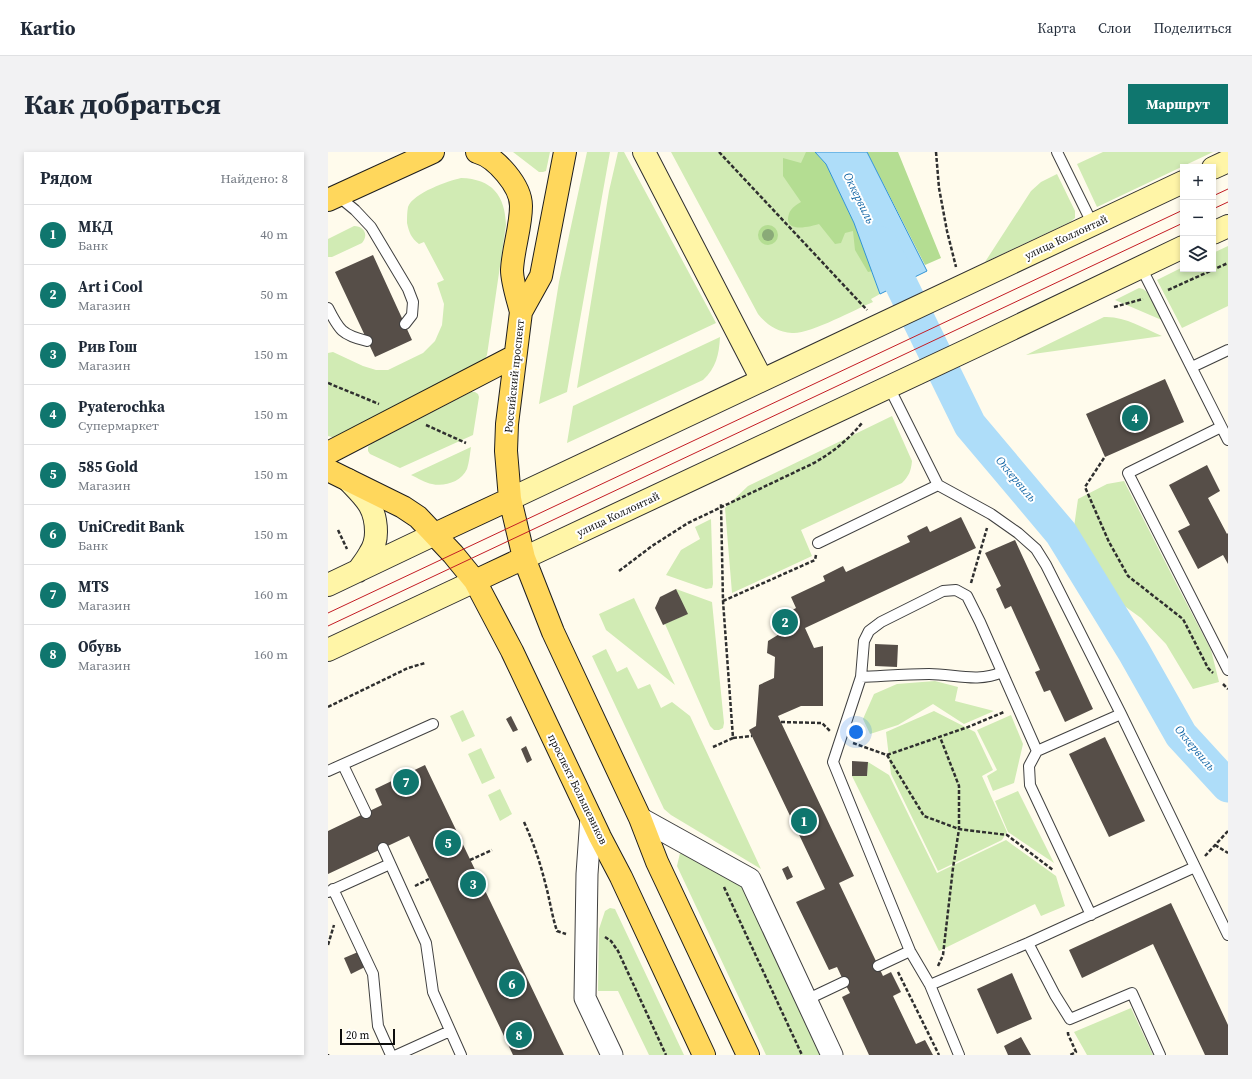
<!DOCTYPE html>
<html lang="ru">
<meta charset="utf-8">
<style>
:root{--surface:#fff;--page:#f2f2f3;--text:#1f2937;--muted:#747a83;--line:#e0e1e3;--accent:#0f766e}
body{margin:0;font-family:"Source Serif 4",serif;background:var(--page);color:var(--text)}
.controls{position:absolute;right:12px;top:12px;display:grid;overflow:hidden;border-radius:0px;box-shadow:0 2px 6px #0003}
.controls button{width:36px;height:36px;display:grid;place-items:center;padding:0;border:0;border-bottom:1px solid var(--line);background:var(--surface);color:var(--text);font:20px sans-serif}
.scale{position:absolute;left:12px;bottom:10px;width:55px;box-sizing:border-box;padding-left:4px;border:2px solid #0d0d0d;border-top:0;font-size:11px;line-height:14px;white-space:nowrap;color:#0d0d0d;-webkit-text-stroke:3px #fff;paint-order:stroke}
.you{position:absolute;left:528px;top:580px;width:14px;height:14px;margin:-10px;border:3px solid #fff;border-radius:50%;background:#1a73e8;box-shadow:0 0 0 6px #1a73e833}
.badge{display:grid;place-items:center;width:26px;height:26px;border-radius:50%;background:var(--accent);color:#fff;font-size:13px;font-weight:700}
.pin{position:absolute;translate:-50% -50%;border:2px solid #fff;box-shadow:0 1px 4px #0006}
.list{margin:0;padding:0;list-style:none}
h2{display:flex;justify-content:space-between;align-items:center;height:52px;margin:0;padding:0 16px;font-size:17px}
h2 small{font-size:13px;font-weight:400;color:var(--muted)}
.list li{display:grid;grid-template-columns:26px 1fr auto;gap:12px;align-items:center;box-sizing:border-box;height:60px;padding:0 16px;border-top:1px solid var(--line)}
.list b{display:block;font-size:15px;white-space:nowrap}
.list p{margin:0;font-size:13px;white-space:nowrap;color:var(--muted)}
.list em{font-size:13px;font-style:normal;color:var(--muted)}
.icon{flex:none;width:22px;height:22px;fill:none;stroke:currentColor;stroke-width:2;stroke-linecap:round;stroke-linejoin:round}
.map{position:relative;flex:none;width:900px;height:903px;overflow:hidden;border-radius:0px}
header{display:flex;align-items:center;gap:24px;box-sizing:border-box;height:56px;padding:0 20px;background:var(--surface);border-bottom:1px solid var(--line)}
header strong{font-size:19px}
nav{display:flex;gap:22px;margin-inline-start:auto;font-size:14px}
.intro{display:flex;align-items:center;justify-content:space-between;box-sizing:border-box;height:96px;padding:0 24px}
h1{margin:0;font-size:28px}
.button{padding:10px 18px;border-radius:0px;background:var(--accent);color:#fff;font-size:14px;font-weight:700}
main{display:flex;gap:24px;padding:0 24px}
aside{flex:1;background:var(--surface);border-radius:0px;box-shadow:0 2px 6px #0003}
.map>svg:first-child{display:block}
</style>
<header>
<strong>Kartio</strong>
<nav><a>Карта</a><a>Слои</a><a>Поделиться</a></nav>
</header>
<div class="intro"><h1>Как добраться</h1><a class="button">Маршрут</a></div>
<main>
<aside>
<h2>Рядом<small>Найдено: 8</small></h2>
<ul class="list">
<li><span class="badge">1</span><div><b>МКД</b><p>Банк</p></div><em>40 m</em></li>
<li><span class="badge">2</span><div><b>Art i Cool</b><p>Магазин</p></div><em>50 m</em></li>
<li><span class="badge">3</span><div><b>Рив Гош</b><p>Магазин</p></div><em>150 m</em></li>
<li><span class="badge">4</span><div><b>Pyaterochka</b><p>Супермаркет</p></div><em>150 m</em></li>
<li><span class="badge">5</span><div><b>585 Gold</b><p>Магазин</p></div><em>150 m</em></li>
<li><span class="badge">6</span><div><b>UniCredit Bank</b><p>Банк</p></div><em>150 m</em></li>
<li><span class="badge">7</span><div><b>MTS</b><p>Магазин</p></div><em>160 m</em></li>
<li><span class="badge">8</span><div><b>Обувь</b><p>Магазин</p></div><em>160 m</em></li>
</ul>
</aside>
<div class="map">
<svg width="900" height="903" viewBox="0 0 900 903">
<rect width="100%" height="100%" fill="#fffbec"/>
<path fill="#d1ebb4" d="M185,0h37l-4,19 -3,1h-4z
M259,0h23l-43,240 -28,12 20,-122z
M290,0h6l92,171 -139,65 32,-197z
M343,0h144l39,71 26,71 -9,5 2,3c-17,7 -65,33 -81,31 -15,-1 -25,-8 -34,-19z
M775,0h110l-116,55 -20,-43z
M729,22l18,37v7l-5,4 -85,40 46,-71 10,-9z
M133,26c31,1 44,17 45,47l-19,130 -4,8 -144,76 -11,-3v-83l5,-1 30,14 13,4h12l35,-17 12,-12 7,-16 2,-21 -7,-21 7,-3 -20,-38 -5,2c-8,-6 -10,-12 -12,-21 0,-5 0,-11 1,-16 5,-14 40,-26 53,-29z
M26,74c10,0 15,9 8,17l-30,14h-4v-18z
M900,94v60l-46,22 -25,-48 26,-13v2h30v-16z
M811,136l4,1 4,3 17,29 -49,-21z
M776,165c21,-1 39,11 58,19l-136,19z
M392,185c-1,18 -4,31 -17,43l-136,63 6,-37z
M143,240h4l3,2 1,3 -6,38 -73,33 -30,-14 -2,-3v-4l3,-3z
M564,264l20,45c-1,10 -3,15 -10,22l-101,47 11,26 -80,37 -7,-85 23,-22z
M143,295c-1,7 -2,16 -4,22 -6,13 -23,18 -35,15 -7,-1 -14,-6 -21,-9z
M796,329l54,106 33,63 8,32 -26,7 -27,-45 -25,-26 -29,-21 -39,-63 5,-35 29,-15z
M383,367l2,65 -1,4 -6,1 -40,-14 15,-25 19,-11 -5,-12z
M348,437l36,13 12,121 -1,5 -4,2h-5l-4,-4 -45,-102 22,-10z
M306,446l41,87 -69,-55 -7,-16z
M278,497l11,23 10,-5 11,22 12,-5 11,24 11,-6 18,14 71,153 -90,-54 -7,-6 -72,-153z
M607,529l23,6 -3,14 39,10 -30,13 -31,-20 -35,21 -28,9 -7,-15 11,-25 23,-10z
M135,558l12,26 -13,6 -12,-26z
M606,559l41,21 18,38 -11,6 25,56 -5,8 -64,31 -47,-97 -5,-42z
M683,563l12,29 -9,39 -21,8 -6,-15 10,-6 -20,-40z
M153,596l14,30 -13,6 -14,-30z
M540,610l21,13 48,98 69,-33 50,36 9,30 -24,10 -6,-12 -96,47 -87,-175h15z
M172,637l12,25 -12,7 -12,-26z
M690,639l36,72 -46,-31 -13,-31z
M352,701l63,32 79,170h-56l-89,-189z
M282,756l5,1 69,146h-35l-31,-64h-20l1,-62 6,-18z
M803,856l22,47h-66l-13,-23z"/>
<path fill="#b4dd92" d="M478,0h9l11,12 28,59 19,48 -5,1 -13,-22 -2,-19 -8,2 -4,10 -6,1 -16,-20c-7,2 -31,9 -31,-5 0,-2 1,-7 3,-9 2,-3 6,-6 10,-8l-18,-26v-18l18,5z
M539,0h31l43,106 -16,7z
M430 83a10 10 0 1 1 20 0a10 10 0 1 1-20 0Z"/>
<path fill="#aeddf9" stroke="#3193d5" d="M487,0h52l60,119 -47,23 -26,-71 -28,-59z"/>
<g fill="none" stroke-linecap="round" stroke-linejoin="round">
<path stroke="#aeddf9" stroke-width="33" d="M553,91l89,182 91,108 73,119 47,83 47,51"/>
</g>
<path fill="#564e48" d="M45,103l39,85 -37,17 -40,-85z
M837,227l19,43 -79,35 -19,-43z
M879,313l13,26 -12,7 19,36 1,-1v31l-5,-9 -25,14 -20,-38 12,-6 -21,-40z
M633,365l15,31 -171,80 9,20 9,-2v60h-22l-23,10 76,160 -15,7 44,93 8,-4 10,20 -8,4 23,48 9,-4 8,15h-64l-27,-58 8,-4 -6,-11 -7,-15 -8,3 -33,-68 29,-13 -76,-159 7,-4 3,-41 15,-7 1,-21 -8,-4 1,-12 13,-8 -5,-14 20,-11 -5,-11 34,-16 -2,-5 20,-10 3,6 64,-30 -3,-6 20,-10 3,6z
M687,388l78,169 -28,13 -15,-32 -6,2 -9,-20 5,-2 -29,-64 -6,3 -9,-20 5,-3 -16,-33z
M348,437l12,25 -25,11 -8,-17 5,-11z
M547,492l23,1 -1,22 -22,-1z
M183,564l7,14 -5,2 -7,-13z
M777,585l40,84 -36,16 -40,-83z
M198,594l6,14 -5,3 -6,-14z
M524,609l16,1 -1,14h-15z
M97,613l42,88 97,202h-51l-104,-219 -81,38v-43l54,-26 -7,-16z
M460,714l5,11 -6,3 -5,-11z
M843,751l57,122v30h-23l-52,-111 -71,34 -13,-28z
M30,800l7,15 -14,7 -7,-16z
M684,821l20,46 -35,15 -20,-45z
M693,885l10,18h-23l-4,-9z"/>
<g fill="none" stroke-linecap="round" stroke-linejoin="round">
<g stroke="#404040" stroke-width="12">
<path id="lane" d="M729,0l36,73
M10,44l17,14 16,17 37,62 5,13 -1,13 -7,9
M813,115l87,173
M0,156c11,22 14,27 39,33
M864,215l36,-17
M561,235l49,98 53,29 27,19 18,16 10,16 75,149 107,221
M893,275l-93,46 100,197
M490,391l120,-58
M533,525c23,-1 45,-3 68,-3 25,0 49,9 73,-2
M709,599l-8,15 1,19 61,130
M15,613l23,48
M0,619l105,-47
M55,696l43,95 7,49 28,63
M5,737l40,85 5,52 13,29
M0,740l62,-28
M700,791l27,52 15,24 62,-26 28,62
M550,814l32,-15
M602,833l98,-42 167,-76
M478,848l38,-18
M69,903l53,-24
M631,903l-29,-70 -20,-34 -77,-189 28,-85 3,-36 5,-10 12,-9 62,-31 13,-1 11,6 13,26 57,129 84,-37"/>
</g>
<g stroke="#404040" stroke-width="23">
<path id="street" d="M263,665l-4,57 -2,124 27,57
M312,666l110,61 82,176"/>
</g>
<g stroke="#2f2f2f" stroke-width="24">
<path id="secondary" d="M316,0l118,228
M885,16l15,-7
M885,81l15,-7
M20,328c16,17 28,26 28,52 0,7 -2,15 -6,21 -3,6 -8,12 -12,18
M182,347l673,-317
M196,406l450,-211 209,-100
M0,433l107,-51
M0,498l147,-69"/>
</g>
<g stroke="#1e1e1e" stroke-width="24">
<path id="primary" d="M149,0c19,5 44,34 44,54 0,21 -8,43 -9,64 0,12 6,30 9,42
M237,0l-24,124 -20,36 -14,112 -1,27 4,48 14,59 29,74 87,186 17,44 91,193
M0,48l105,-48
M0,301l187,-97
M0,318l75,37 15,10 35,37 22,27 37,70 88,186 21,40 83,178
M107,382l75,-35
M147,429l49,-23"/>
</g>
<path stroke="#2f2f2f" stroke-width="2.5" stroke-dasharray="4 2" stroke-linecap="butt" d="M391,0l148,158
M608,0l3,36 8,43 9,36
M840,138l60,-27
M786,155l29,-8
M0,231l51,21
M98,273l40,18
M776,306l-19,29 24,55 19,34 55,43 25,49 5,5
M10,378l9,19
M291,419l33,-25 36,-23 126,-60c19,-11 34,-23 48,-40
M643,431l16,-55
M395,449l92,-41 1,-5
M895,532l5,5
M0,555l80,-39 17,-5
M453,570l41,1 8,8
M405,586l19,-2
M525,591l34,12 37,61 35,13 48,6 46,35
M385,595l20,-9 -10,-137 -2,-97
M559,603l81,-28 36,-15
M196,670c10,22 16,40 22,64 4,15 6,30 11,45l9,3
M887,693l13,8
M877,704l23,-25
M142,708l22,-10
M87,734l14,-7
M396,735l78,168
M277,785l6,4 7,10 48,104
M0,793l6,-20
M610,814l5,-11 10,-87 6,-39v-43l-19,-49
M570,820l41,83
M740,880v2l8,18 -6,3
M0,902v1"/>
<use href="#lane" stroke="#fff" stroke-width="10"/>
<use href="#street" stroke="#fff" stroke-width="21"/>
<use href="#secondary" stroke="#fff5a7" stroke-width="22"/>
<use href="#primary" stroke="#ffd75c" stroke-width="22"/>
<path stroke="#c41d25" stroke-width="1" d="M885,44l15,-7
M885,57l15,-7
M0,461l855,-403
M0,474l855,-403"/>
</g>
<circle fill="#8aaa78" cx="440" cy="83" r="6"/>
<g text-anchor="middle" stroke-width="4" stroke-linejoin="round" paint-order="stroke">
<g font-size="11" fill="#0d0d0d" stroke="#fff">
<text transform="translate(738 85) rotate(-25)" y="4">улица Коллонтай</text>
<text transform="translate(186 224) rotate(-84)" y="4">Российский проспект</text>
<text transform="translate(290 362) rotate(-25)" y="4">улица Коллонтай</text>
<text transform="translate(250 637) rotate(64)" y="4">проспект Большевиков</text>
</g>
<g font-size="12" font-style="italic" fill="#0f64a5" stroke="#fff">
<text transform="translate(531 46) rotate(64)" y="4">Оккервиль</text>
<text transform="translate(688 327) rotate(50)" y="4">Оккервиль</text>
<text transform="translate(867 596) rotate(50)" y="4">Оккервиль</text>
</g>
</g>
</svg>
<div class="controls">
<button>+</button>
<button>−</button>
<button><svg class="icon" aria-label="layers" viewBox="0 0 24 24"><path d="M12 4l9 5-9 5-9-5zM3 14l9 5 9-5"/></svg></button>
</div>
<div class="scale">20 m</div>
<div class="you"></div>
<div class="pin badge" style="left:476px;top:669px">1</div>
<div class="pin badge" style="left:457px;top:470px">2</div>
<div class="pin badge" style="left:145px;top:732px">3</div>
<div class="pin badge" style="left:807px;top:266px">4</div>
<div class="pin badge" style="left:120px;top:691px">5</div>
<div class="pin badge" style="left:184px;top:832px">6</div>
<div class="pin badge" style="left:78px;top:630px">7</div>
<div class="pin badge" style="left:191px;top:883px">8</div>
</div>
</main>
